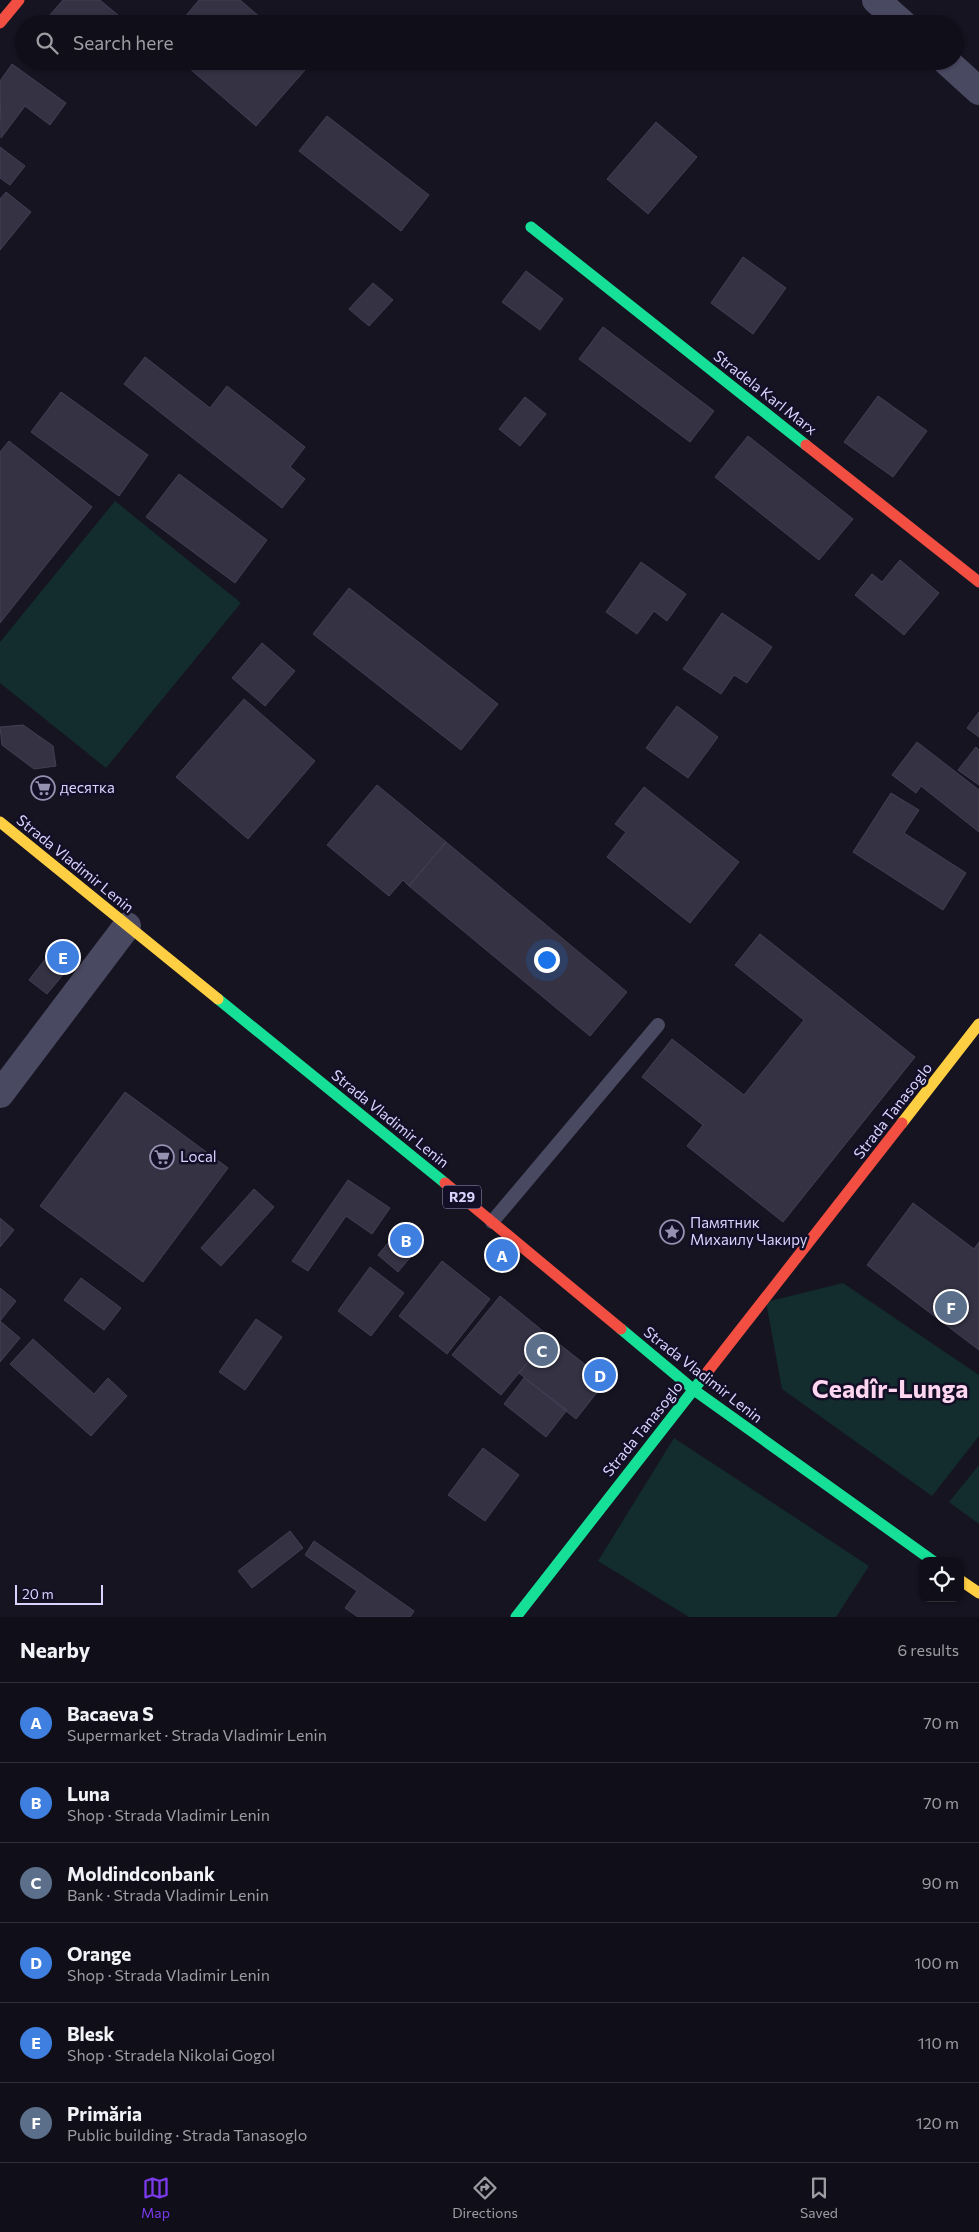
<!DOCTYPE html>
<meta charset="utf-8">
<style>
:root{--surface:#100f19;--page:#1e1d26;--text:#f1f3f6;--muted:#9c9ca2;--line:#302f38;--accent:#7c3aed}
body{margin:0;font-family:Commissioner,sans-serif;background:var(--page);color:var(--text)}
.controls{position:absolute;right:15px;bottom:15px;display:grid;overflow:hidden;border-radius:10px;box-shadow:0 1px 4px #0004}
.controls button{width:45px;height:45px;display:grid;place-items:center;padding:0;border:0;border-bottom:1px solid var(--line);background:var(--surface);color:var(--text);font:25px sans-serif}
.scale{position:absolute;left:15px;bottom:12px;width:88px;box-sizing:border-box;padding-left:5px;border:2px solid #d9d4ff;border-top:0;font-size:14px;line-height:18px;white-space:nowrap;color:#d9d4ff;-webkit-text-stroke:4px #130f26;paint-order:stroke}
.you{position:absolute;left:546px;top:959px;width:18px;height:18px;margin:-12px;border:4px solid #fff;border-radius:50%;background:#1a73e8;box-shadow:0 0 0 8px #1a73e833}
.badge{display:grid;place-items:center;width:32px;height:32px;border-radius:50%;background:var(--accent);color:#fff;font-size:16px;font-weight:700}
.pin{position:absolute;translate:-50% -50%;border:2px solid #fff;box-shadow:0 1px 5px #0006}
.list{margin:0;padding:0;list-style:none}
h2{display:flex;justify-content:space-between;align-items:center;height:65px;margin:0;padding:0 20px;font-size:21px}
h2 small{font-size:16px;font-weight:400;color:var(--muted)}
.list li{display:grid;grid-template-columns:32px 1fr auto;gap:15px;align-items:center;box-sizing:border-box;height:80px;padding:0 20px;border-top:1px solid var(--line)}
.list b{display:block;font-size:19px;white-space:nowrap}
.list p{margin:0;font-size:16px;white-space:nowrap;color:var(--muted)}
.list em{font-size:16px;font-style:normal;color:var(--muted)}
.icon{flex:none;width:28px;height:28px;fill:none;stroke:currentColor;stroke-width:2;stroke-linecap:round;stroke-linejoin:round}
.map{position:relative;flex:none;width:979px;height:1617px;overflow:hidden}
.search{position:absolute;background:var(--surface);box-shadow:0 1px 4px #0004;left:15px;right:15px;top:15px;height:55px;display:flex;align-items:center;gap:12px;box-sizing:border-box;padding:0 18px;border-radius:28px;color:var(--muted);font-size:19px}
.sheet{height:545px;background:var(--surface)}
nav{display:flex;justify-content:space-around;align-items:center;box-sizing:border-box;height:70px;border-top:1px solid var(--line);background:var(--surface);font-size:14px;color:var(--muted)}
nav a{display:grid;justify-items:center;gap:2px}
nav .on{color:var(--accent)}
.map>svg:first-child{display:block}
</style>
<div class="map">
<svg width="979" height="1617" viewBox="0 0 979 1617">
<rect width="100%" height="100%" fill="#161421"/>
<path fill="#132c2d" d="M115,501l126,102 -135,165 -106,-85v-41z
M843,1283l136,92v61l-47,60 -150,-107 -16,-87z
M674,1438l195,128 -33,51h-147l-91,-56z
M979,1465v59l-30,-22z"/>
<path fill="#343243" stroke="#433f54" d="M63,0h37l19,16 -6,8h-71z
M199,0h41l28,24h-89z
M181,61h130l1,1 -56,64z
M12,64l54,39 -16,22 -25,-19 -24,32 -1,-57z
M327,116l102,79 -28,36 -102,-80z
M656,122l41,35 -49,57 -41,-35z
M0,147l25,19 -15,19 -10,-7z
M6,192l25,20 -31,38v-51z
M743,257l43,31 -33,46 -42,-31z
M526,271l37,28 -23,31 -38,-28z
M373,283l20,17 -24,26 -20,-17z
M603,327l111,84 -24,31 -111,-83z
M145,357l65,51 17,-22 78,61 -15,20 15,12 -23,29 -158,-124z
M61,392l87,63 -29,41 -88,-64z
M878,396l49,35 -34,46 -49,-35z
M525,397l21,17 -26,32 -21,-17z
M748,436l105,83 -34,41 -104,-83z
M9,441l83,66 -92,116v-171z
M179,474l88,66 -32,43 -89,-66z
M900,560l39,33 -35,42 -49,-40 17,-21 10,8z
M641,562l45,32 -19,27 -13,-10 -17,23 -31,-22z
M349,588l149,116 -37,46 -148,-116z
M722,613l50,34 -25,36 -13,-8 -13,19 -38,-25z
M262,643l33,28 -30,35 -33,-28z
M244,699l71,62 -67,78 -72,-62z
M677,706l41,31 -30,41 -42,-30z
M979,712v25l-12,-9z
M23,725l30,21 3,20 -22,3 -32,-24 -2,-18z
M917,742l62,48v42l-58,-46 -5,7 -24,-18z
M976,747l3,3v35l-21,-15z
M377,785l69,57 -37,44 -6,-6 -14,16 -62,-51z
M644,787l95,75 -49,61 -83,-66 19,-25 -11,-8z
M891,793l28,17 -15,23 62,40 -23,37 -90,-58z
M446,842l181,150 -37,44 -181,-150z
M760,934l155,123 -132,165 -96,-76 16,-21 -61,-48 30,-38 72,56 60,-75 -69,-55z
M58,943l19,15 -30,36 -18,-14z
M125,1092l103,76 -85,114 -103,-76z
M348,1180l42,28 -18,26 -26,-18 -38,55 -16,-10z
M254,1189l20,18 -53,59 -20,-18z
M913,1203l61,46 5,-7v108l-112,-85z
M0,1218l14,12 -14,17z
M403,1225l20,17 -25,30 -20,-17z
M442,1261l48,38 -43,55 -48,-38z
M370,1267l34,26 -33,43 -33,-25z
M81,1278l40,30 -17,22 -40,-30z
M0,1288l16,13 -16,20z
M500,1296l49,40 -48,59 -49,-40z
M256,1319l26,18 -37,53 -26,-18z
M0,1321l20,17 -20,24z
M549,1336l57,45 -30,38 -57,-46z
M33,1339l61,55 14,-16 19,18 -36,40 -81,-72z
M524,1378l43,32 -21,27 -42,-33z
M483,1448l36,27 -34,46 -37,-26z
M290,1531l13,17 -51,40 -14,-17z
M314,1541l100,70 -4,6h-52l-13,-9 12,-17 -52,-36z"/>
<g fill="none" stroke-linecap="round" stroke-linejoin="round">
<path stroke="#4a4962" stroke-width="14" d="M492,1222l166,-197"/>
<path stroke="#4a4962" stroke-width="28" d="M876,0l27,24
M946,61l33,30
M0,1094l127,-168"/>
<path stroke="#16e098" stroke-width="11" d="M531,227l275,218
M218,999l227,184
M621,1329l73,61 239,171
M516,1617l189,-242"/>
<path stroke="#ffcf43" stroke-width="11" d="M0,822l218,177
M902,1123l77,-99
M960,1580l19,13"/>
<path stroke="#f24e42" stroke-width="11" d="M0,23l19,-23
M806,445l173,137
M445,1183l176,146
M705,1375l197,-252"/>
</g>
<defs>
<g id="supermarket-ring" transform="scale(1.25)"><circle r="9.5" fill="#130f26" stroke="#9591b1" stroke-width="1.5"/><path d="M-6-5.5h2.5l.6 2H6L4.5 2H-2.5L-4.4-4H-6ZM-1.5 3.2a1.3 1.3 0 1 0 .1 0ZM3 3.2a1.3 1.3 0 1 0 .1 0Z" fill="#9591b1"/></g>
<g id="sight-ring" transform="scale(1.25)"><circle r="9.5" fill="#130f26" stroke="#9591b1" stroke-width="1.5"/><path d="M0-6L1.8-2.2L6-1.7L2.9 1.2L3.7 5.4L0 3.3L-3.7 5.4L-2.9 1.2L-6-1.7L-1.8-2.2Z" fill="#9591b1"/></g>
</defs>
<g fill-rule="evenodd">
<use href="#supermarket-ring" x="43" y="788"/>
<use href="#supermarket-ring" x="162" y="1157"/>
<use href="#sight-ring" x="672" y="1232"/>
</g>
<g text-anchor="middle" stroke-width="5" stroke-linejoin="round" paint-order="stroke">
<rect fill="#130f26" stroke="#9e99be" stroke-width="1" x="443" y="1185.5" width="38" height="23" rx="4"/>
<g font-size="14" font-weight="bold" fill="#d9d4ff">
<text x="462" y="1202">R29</text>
</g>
<g font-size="15" fill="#d9d4ff" stroke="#130f26">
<text transform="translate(765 393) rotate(38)" y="5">Stradela Karl Marx</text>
<text transform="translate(75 864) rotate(39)" y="5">Strada Vladimir Lenin</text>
<text transform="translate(893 1111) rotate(-52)" y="5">Strada Tanasoglo</text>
<text transform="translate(390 1119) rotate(39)" y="5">Strada Vladimir Lenin</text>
<text transform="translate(703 1375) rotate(38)" y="5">Strada Vladimir Lenin</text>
<text transform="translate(643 1429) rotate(-51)" y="5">Strada Tanasoglo</text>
</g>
<g font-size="15" fill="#d9d4ff" stroke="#130f26" text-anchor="start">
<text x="60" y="793">десятка</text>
<text x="180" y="1162">Local</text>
<text x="690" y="1228">Памятник<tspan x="690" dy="17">Михаилу Чакиру</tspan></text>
</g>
<g font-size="25" font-weight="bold" fill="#ffd6f0" stroke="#130f26">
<text x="890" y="1398">Ceadîr-Lunga</text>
</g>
</g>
</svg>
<div class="controls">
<button><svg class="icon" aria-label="locate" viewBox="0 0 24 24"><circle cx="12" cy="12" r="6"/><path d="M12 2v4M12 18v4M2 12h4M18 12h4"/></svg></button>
</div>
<div class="scale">20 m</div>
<div class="you"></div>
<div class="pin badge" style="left:502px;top:1255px;background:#3f7fe0">A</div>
<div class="pin badge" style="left:406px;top:1240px;background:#3f7fe0">B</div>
<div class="pin badge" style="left:542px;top:1350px;background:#5c6f8a">C</div>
<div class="pin badge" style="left:600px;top:1375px;background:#3f7fe0">D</div>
<div class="pin badge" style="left:63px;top:957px;background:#3f7fe0">E</div>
<div class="pin badge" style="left:951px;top:1307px;background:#5c6f8a">F</div>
<div class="search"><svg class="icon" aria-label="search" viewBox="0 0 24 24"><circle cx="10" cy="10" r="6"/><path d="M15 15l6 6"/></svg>Search here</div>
</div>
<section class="sheet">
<h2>Nearby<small>6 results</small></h2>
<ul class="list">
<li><span class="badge" style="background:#3f7fe0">A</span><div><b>Bacaeva S</b><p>Supermarket · Strada Vladimir Lenin</p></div><em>70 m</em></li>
<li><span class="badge" style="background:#3f7fe0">B</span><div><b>Luna</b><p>Shop · Strada Vladimir Lenin</p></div><em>70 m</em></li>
<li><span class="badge" style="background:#5c6f8a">C</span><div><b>Moldindconbank</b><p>Bank · Strada Vladimir Lenin</p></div><em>90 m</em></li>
<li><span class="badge" style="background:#3f7fe0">D</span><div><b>Orange</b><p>Shop · Strada Vladimir Lenin</p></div><em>100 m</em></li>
<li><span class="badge" style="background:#3f7fe0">E</span><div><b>Blesk</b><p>Shop · Stradela Nikolai Gogol</p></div><em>110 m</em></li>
<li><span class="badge" style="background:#5c6f8a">F</span><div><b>Primăria</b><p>Public building · Strada Tanasoglo</p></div><em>120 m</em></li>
</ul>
</section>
<nav>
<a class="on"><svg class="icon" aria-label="map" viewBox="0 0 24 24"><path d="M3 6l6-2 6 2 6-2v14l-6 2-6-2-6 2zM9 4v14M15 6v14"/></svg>Map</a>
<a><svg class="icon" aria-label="directions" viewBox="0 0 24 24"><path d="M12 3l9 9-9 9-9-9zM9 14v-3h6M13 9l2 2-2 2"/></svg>Directions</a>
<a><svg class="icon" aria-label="saved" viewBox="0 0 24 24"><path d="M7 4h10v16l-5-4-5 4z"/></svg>Saved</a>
</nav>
